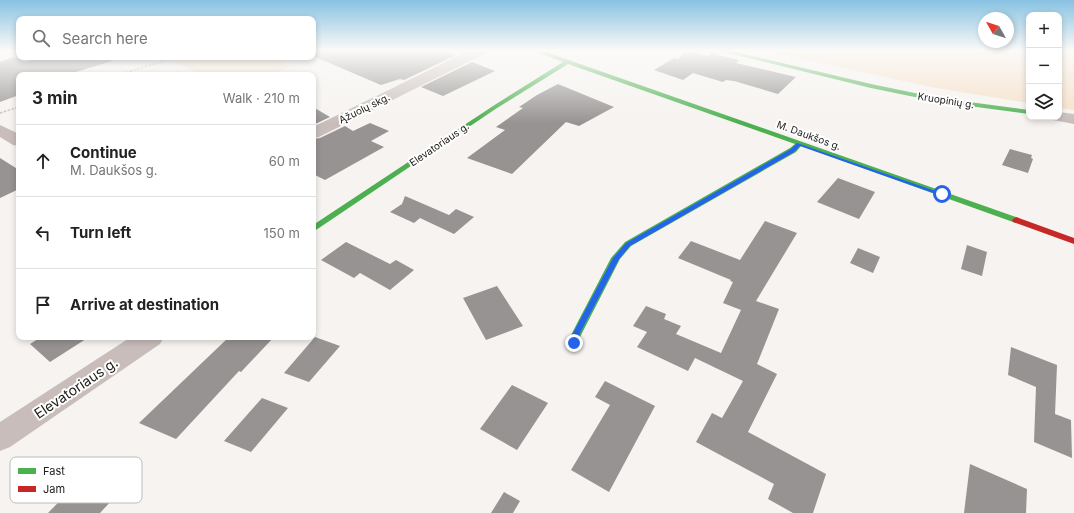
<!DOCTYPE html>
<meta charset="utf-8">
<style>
:root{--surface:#fff;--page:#f2f2f2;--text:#222;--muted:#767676;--line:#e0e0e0}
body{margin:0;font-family:Inter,sans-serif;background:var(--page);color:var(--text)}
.controls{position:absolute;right:12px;top:12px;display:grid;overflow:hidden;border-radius:8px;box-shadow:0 2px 6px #0003}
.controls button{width:36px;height:36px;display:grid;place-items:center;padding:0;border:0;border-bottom:1px solid var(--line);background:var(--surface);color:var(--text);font:20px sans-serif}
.compass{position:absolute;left:978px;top:12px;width:36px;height:36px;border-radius:50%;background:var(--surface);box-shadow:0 2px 6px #0003;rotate:309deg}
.stop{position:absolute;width:12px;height:12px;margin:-9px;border:3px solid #2563eb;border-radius:50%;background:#fff}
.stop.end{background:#2563eb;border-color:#fff;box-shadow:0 1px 4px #0008}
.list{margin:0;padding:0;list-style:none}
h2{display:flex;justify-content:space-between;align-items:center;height:52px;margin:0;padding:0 16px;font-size:17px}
h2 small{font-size:13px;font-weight:400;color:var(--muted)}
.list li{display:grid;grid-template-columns:26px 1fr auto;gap:12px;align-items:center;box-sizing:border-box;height:72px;padding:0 16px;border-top:1px solid var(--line)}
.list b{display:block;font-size:15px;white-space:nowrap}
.list p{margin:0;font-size:13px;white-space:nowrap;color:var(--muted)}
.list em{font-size:13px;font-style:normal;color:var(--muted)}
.icon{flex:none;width:22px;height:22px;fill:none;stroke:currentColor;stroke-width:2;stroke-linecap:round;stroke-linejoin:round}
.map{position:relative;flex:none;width:1074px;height:513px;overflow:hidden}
.search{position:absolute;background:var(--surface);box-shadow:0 2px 6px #0003;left:16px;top:16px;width:300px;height:44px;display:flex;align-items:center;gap:10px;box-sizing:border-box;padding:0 14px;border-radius:8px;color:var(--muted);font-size:15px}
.panel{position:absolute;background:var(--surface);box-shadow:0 2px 6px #0003;left:16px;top:72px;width:300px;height:268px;border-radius:8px}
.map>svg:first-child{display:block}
</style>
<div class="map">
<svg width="1074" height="513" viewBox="0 0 1074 513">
<rect width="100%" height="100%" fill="#f6f3f0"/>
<path fill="#f5dfc6" d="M764,51h265v52l-93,-15z
M1059,51h15v59l-15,-2z
M164,57h108l18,10 -21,8h-68z"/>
<path fill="#969392" d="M313,51h134l9,4 -52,25 -4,-1 -19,6 -68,-29z
M686,51l22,5 5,-4 5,3 21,5 -3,3 60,14 -18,17 -44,-13 -8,-1 -3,2 -30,-9 -10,7 -29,-10 20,-12 4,1z
M13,57l12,5 16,-5h70l1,4 -46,14h-47v20l-19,7v-40z
M472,62l23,9 -52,25 -22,-9z
M558,84l56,23 -35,19 -13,-4 -54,52 -45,-16 38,-28 -9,-3 27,-19 -4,-1 18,-12z
M313,107l17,10 -17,8z
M370,123l19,8 -18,10 13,6 -59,33 -12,-6v-35l7,-1 25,-12 8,5z
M1010,149l22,6 -1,3 2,1 -5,14 -26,-8z
M0,158l19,12v19l-19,9z
M838,178l37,14 -16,27 -42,-17z
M405,196l44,19 7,-6 18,8 -20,17 -34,-16 -6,5 -24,-11 12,-8z
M765,221l32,12 -41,68 23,8 -22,55 20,10 -29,58 78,42 -13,39h-20l-25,-14 6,-15 -78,-42 16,-29 10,5 21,-37 -48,-23 -7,13 -51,-24 10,-15 -14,-6 13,-20 20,8 -2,5 17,7 -5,8 45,19 20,-43 -18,-7 10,-21 -3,-1 1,-1 -53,-22 13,-17 49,19z
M346,242l44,22 6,-4 18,10 -24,20 -30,-17 -6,5 -33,-18z
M967,245l20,7 -5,24 -21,-7z
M858,248l22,9 -7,16 -23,-10z
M497,286l26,40 -37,14 -23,-42z
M41,337h48l-39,25 -20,-18z
M229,337h45l-33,35 -2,-1 -63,68 -37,-16z
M315,337l25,9 -31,36 -25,-9z
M1011,347l46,18 -2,49 16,6 1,38 -38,-16 2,-55 -28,-12z
M605,381l50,25 -46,86 -38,-22 39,-65 -15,-8z
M512,385l36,18 -31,47 -37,-21z
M262,398l26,10 -37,44 -27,-11z
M970,464l57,25 -1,24h-62z
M90,470l35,16 -25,27h-52z
M504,492l16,9 -7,12h-22z"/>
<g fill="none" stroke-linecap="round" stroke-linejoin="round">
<path stroke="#c4bdbb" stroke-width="1.5" stroke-dasharray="2.5 1.5" stroke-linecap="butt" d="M118,75l59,-18
M0,113l19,-6"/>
<path fill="#c8bdbb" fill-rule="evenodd" d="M468,51h18l-2,3 -165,83 -6,1v-11z
M1059,112l15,2v10l-21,-4 -2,-3h8z
M0,125l19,9v12l-6,-1 -13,-8z
M131,337h33l-4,7 -150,103 -10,4v-29z"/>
<path fill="#4caf50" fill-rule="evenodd" d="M534,51h9l476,167 1,2 -4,3 -3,-1 -212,-76 -5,6 -165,94 -11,13 -39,76 -3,11 -4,1 -4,-1 -1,-3 2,-8 40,-77 14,-16 165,-94 5,-4 -227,-80 -71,44 -184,124v-7l180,-119 70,-44z
M720,51h11l140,33 68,14 90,12v4l-90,-12 -68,-14z"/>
<path fill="#c62828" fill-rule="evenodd" d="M1016,217l58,21v6l-61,-22 -1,-2z"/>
</g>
<linearGradient id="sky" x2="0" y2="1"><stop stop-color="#88c2e2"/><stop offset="0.41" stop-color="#fbfaf8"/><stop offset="1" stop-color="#fbfaf8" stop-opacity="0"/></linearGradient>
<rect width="1074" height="123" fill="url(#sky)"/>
<path fill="#2563eb" d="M797,143l147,51 -5,1 -139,-49 -6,6 -164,94 -11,13 -40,76 -2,10h-5v-10l41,-77 13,-15 165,-94z"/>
<g text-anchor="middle" stroke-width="4" stroke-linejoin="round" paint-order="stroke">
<g font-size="10" fill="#22201d" stroke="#fff">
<text transform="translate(946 100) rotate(9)" y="4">Kruopinių g.</text>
<text transform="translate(364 108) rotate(-26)" y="4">Ąžuolų skg.</text>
<text transform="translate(809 135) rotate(20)" y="4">M. Daukšos g.</text>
<text transform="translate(439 144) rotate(-34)" y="4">Elevatoriaus g.</text>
</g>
<g font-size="14" fill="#22201d" stroke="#fff">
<text transform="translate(76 388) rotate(-34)" y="5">Elevatoriaus g.</text>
</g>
</g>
<rect x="10" y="457" width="132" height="46" rx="6" fill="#fff" stroke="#bdbcbb" stroke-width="1"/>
<rect x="18" y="468" width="18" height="6" fill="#4caf50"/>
<rect x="18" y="486" width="18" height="6" fill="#c62828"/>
<g font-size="11" fill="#22201d">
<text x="43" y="475">Fast</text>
<text x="43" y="493">Jam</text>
</g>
</svg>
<div class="controls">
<button>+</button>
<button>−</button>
<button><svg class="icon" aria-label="layers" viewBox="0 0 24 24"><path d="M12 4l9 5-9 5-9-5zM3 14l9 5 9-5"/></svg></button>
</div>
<svg class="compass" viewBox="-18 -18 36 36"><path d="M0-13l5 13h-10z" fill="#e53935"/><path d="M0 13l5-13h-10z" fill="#767676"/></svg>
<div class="stop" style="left:942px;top:194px"></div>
<div class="stop end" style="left:574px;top:343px"></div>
<div class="search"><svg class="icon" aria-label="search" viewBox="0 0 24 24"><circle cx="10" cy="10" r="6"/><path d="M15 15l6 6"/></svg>Search here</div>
<section class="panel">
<h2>3 min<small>Walk · 210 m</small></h2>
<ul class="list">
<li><svg class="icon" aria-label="ahead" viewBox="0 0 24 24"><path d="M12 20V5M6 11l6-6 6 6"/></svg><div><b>Continue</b><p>M. Daukšos g.</p></div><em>60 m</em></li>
<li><svg class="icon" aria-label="left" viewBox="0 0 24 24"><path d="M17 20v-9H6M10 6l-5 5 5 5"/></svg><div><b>Turn left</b></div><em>150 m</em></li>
<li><svg class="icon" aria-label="arrive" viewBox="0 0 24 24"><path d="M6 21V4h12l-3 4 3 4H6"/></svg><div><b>Arrive at destination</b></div></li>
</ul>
</section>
</div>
